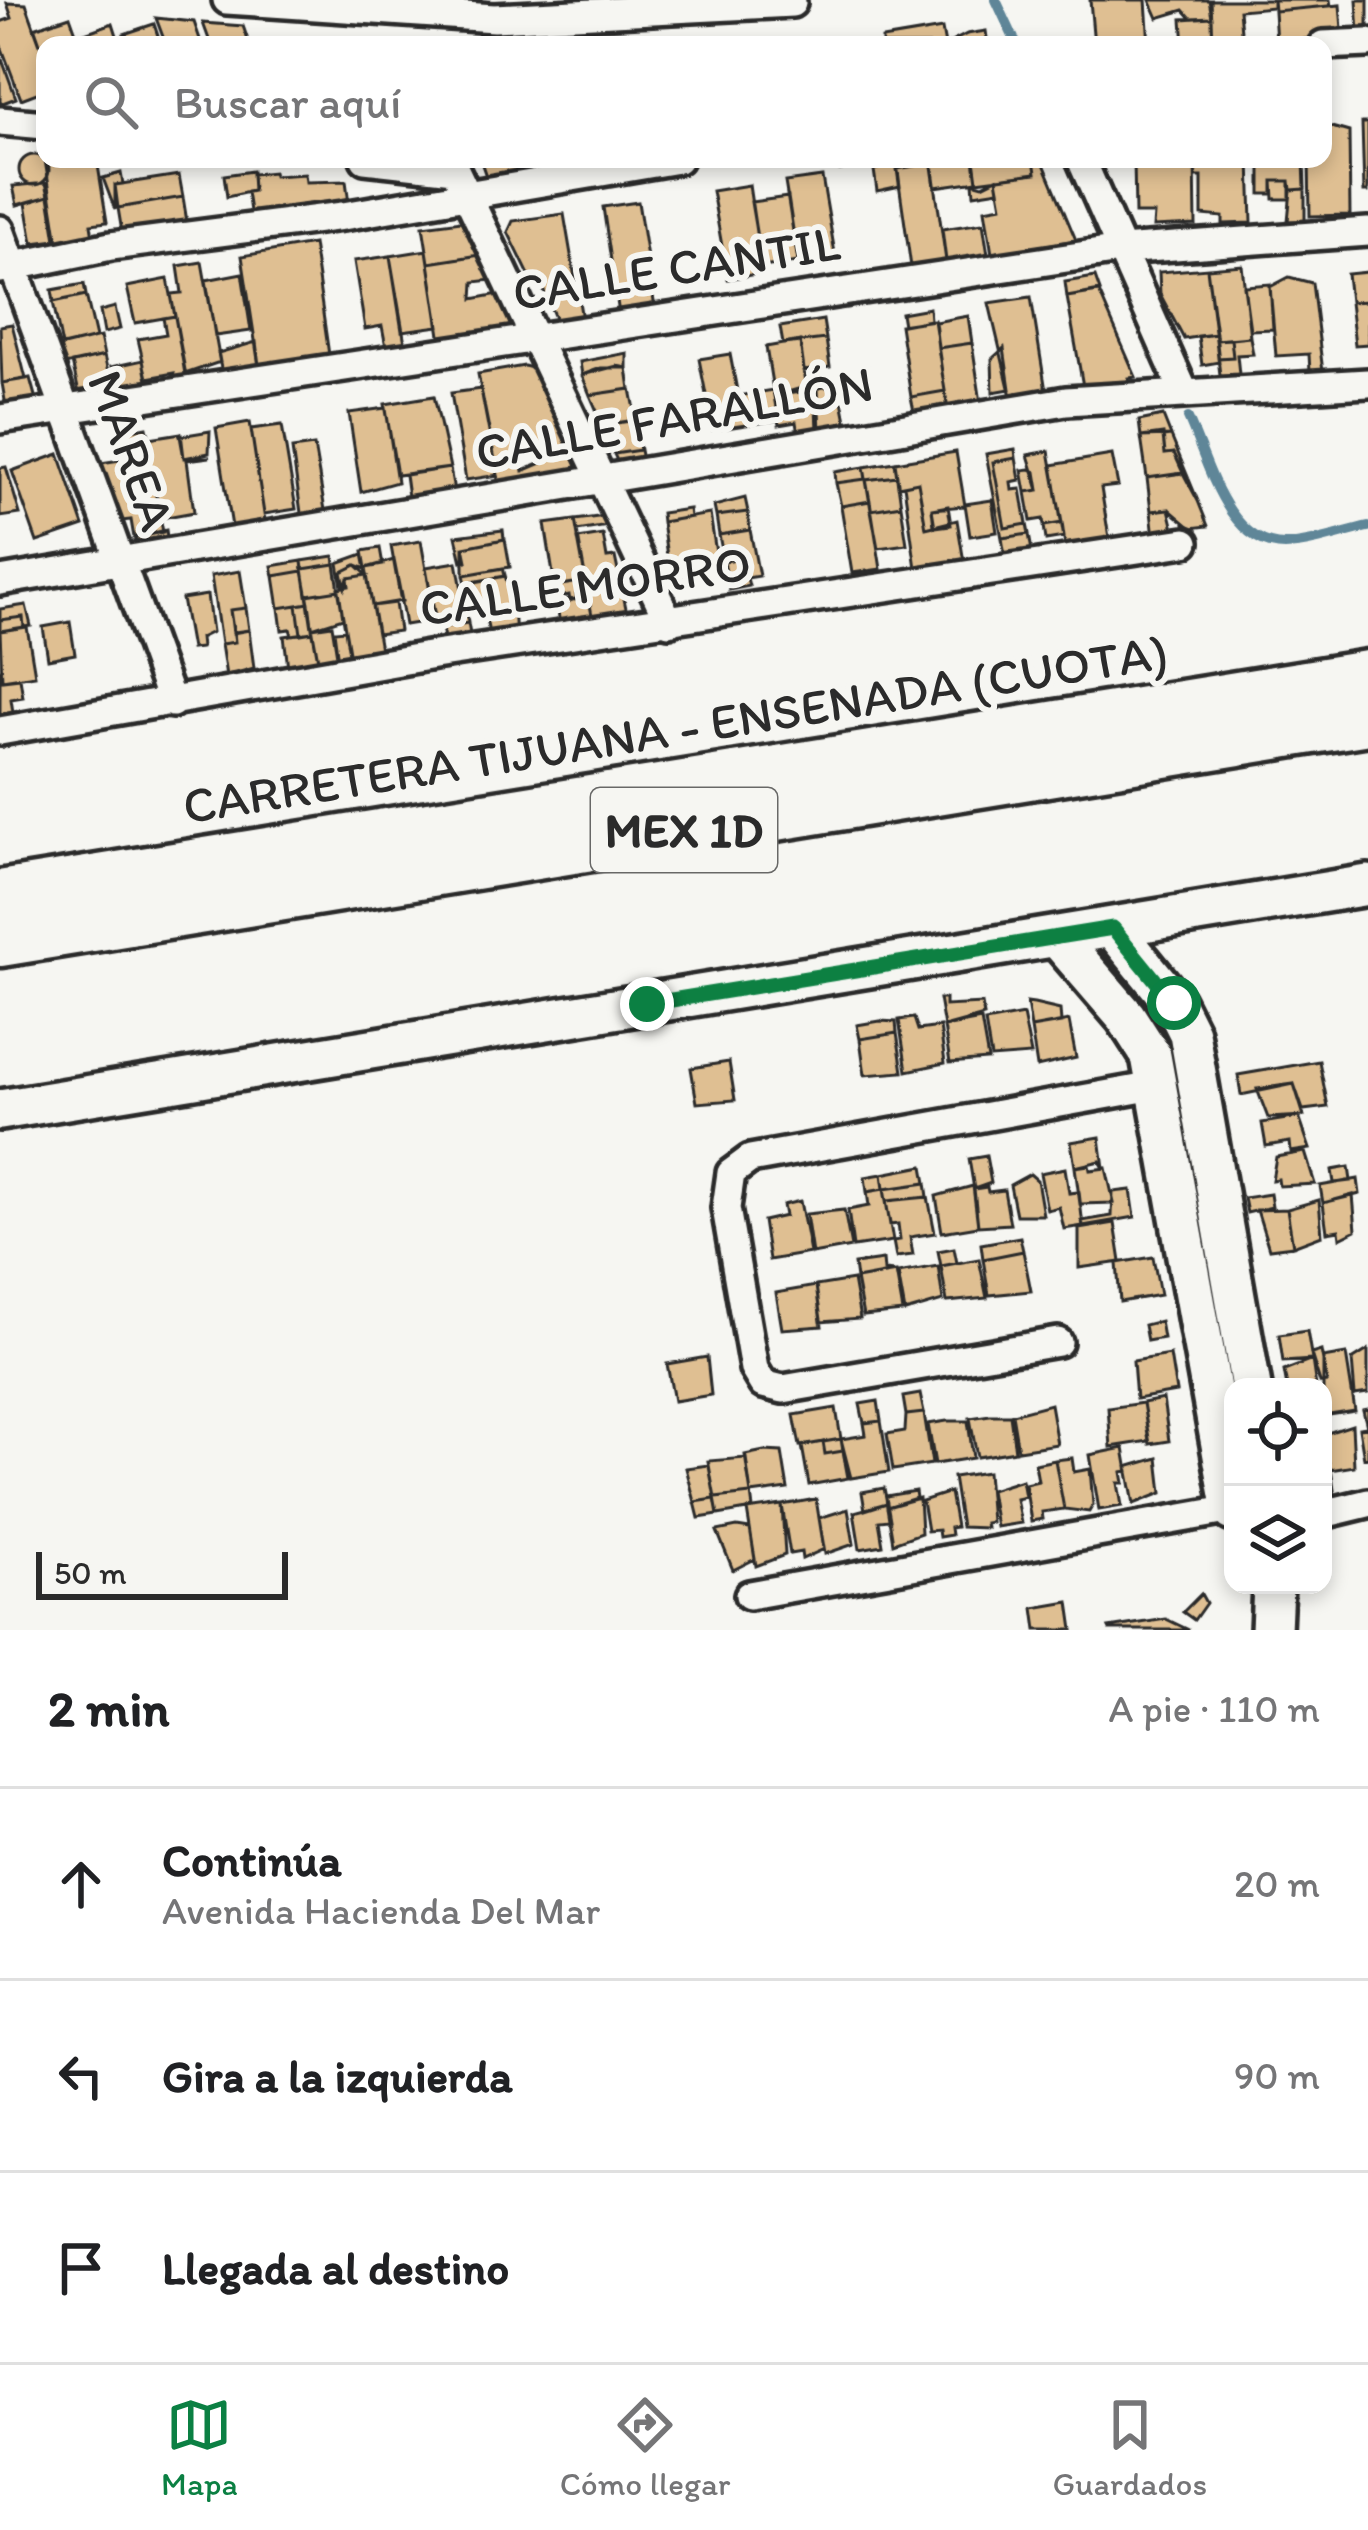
<!DOCTYPE html>
<html lang="es">
<meta charset="utf-8">
<style>
:root{--surface:#fff;--page:#f6f6f6;--text:#202124;--muted:#757577;--line:#e0e0e0;--accent:#0b8043}
body{margin:0;font-family:Itim,sans-serif;background:var(--page);color:var(--text)}
.controls{position:absolute;right:36px;bottom:36px;display:grid;overflow:hidden;border-radius:24px;box-shadow:0 6px 18px #0003}
.controls button{width:108px;height:108px;display:grid;place-items:center;padding:0;border:0;border-bottom:3px solid var(--line);background:var(--surface);color:var(--text);font:60px sans-serif}
.scale{position:absolute;left:36px;bottom:30px;width:252px;box-sizing:border-box;padding-left:12px;border:6px solid #2b2b2b;border-top:0;font-size:33px;line-height:42px;white-space:nowrap;color:#2b2b2b;-webkit-text-stroke:9px #f6f6f2;paint-order:stroke}
.stop{position:absolute;width:36px;height:36px;margin:-27px;border:9px solid #0b8043;border-radius:50%;background:#fff}
.stop.end{background:#0b8043;border-color:#fff;box-shadow:0 3px 12px #0008}
.list{margin:0;padding:0;list-style:none}
h2{display:flex;justify-content:space-between;align-items:center;height:156px;margin:0;padding:0 48px;font-size:51px}
h2 small{font-size:39px;font-weight:400;color:var(--muted)}
.list li{display:grid;grid-template-columns:78px 1fr auto;gap:36px;align-items:center;box-sizing:border-box;height:192px;padding:0 48px;border-top:3px solid var(--line)}
.list b{display:block;font-size:45px;white-space:nowrap}
.list p{margin:0;font-size:39px;white-space:nowrap;color:var(--muted)}
.list em{font-size:39px;font-style:normal;color:var(--muted)}
.icon{flex:none;width:66px;height:66px;fill:none;stroke:currentColor;stroke-width:2;stroke-linecap:round;stroke-linejoin:round}
.map{position:relative;flex:none;width:1368px;height:1630px;overflow:hidden}
.search{position:absolute;background:var(--surface);box-shadow:0 6px 18px #0003;left:36px;right:36px;top:36px;height:132px;display:flex;align-items:center;gap:30px;box-sizing:border-box;padding:0 42px;border-radius:24px;color:var(--muted);font-size:45px}
.sheet{height:732px;background:var(--surface)}
nav{display:flex;justify-content:space-around;align-items:center;box-sizing:border-box;height:168px;border-top:3px solid var(--line);background:var(--surface);font-size:33px;color:var(--muted)}
nav a{display:grid;justify-items:center;gap:6px}
nav .on{color:var(--accent)}
.map>svg:first-child{display:block}
</style>
<div class="map">
<svg width="1368" height="1630" viewBox="0 0 1368 1630">
<rect width="100%" height="100%" fill="#f6f6f2"/>
<filter id="ink" filterUnits="userSpaceOnUse"><feTurbulence type="fractalNoise" baseFrequency=".00833" numOctaves="2"/><feDisplacementMap in="SourceGraphic" scale="24" xChannelSelector="R" yChannelSelector="G"/><feConvolveMatrix kernelMatrix="1 2 1 2 8 2 1 2 1" color-interpolation-filters="sRGB"/></filter>
<g filter="url(#ink)">
<g fill="none" stroke-linecap="round" stroke-linejoin="round">
<path stroke="#5e8698" stroke-width="10" d="M996,0l21,45
M1188,418c20,43 39,127 97,127 26,-1 57,-12 83,-18"/>
</g>
<path fill="#dfbf92" stroke="#2b2b2b" stroke-width="3" fill-rule="evenodd" d="M1090,0h56l3,45h-55z
M1150,0h59l3,17 -21,1 -7,-8 -26,8z
M1211,0h62v7l-34,3 3,32 -29,3z
M1273,0h57l1,6 -57,5z
M1357,0h11v34h-9z
M7,3l19,1 19,54v32l-24,9 -21,-56v-21l12,-4z
M1340,5l2,24 -16,2 1,6 -51,5 -2,-31z
M70,16l10,28 -35,1v13l-11,-30z
M1212,17l1,28h-29l-2,-26z
M156,18l38,4 8,23 -15,-4 -21,4z
M113,23l7,22h-38l-3,-10z
M203,23l40,3 6,17 -38,2z
M154,24l7,21h-33l-4,-11z
M942,29l3,16h-63v-6z
M986,31l2,14h-43l22,-11z
M0,54l16,44 -16,6z
M1362,123h6v69h-4z
M1328,126l21,6 1,83 -40,1 -1,-57h14v-32z
M19 170a15 15 0 1 1 30 0a15 15 0 1 1-30 0Z
M97,159l10,63 -16,2 3,19 -35,6 -14,-89z
M480,159h41l5,13 -39,7z
M838,159h34l1,6 -33,5z
M931,159h43l3,22 -42,6z
M974,159h60l2,14 -59,8z
M1034,159h8l34,81 -84,14 -7,-45 17,-3 -5,-28 39,-5z
M1134,159h61l1,66 -43,2 1,-13h-19z
M1195,159h55l2,64 -29,1v-7l-21,-2v-38h-6z
M1261,159h43l1,30 -14,1 -1,-9h-17v13h-12z
M897,163l3,23 -23,5 -3,-21z
M932,163l14,98 -35,6 -14,-98z
M252,171l1,20 -26,6 -3,-22z
M273,172l1,4 31,-2 1,8 40,-1 3,22 -98,15 -4,-26 6,-1 -1,-17z
M121,173l2,11 -8,1v25l-12,-32z
M179,175l4,22 -65,11 -3,-23z
M822,177l14,82 -37,9 -14,-86z
M997,178l2,12 -25,4 -1,-12 10,3z
M1273,181h17v18h-16z
M46,183l3,13 -32,9 -4,-19z
M749,185l13,88 -34,6 -16,-88z
M1305,189v32h-17l3,-31z
M49,196l7,44 -23,3 -7,-40z
M183,197l4,25 -65,10 -4,-24z
M788,197l10,65 -36,5 -11,-65z
M638,202l17,106 -36,6 -16,-107z
M564,214l18,105 -25,4 -16,-39 -11,-7 -22,-45 5,-11z
M461,221l19,34 -51,8 -6,-37z
M983,223l5,32 -42,6 -4,-32z
M313,244l17,118 -70,11 -18,-117z
M427,250l12,76 -37,5 -12,-75z
M480,255l12,25 -18,2 -1,17 26,-5 16,34 -74,14 -12,-79z
M390,256l16,93 -19,3 -5,-26 -17,3 -11,-68z
M202,262l18,100 -35,12 -14,-80 11,-1 -4,-27z
M1242,265l8,72 -34,3 -9,-72z
M1207,268l9,66 -32,5 -24,-45 -1,-22z
M1368,272v29l-18,1 -3,-28z
M242,273l9,58 -36,5 -9,-56z
M1095,277l5,14 -33,6 -2,-15z
M1289,277l23,6 11,89h-13l-1,-18 -33,2 -6,-69z
M168,279l7,37 -40,7 -8,-36z
M84,284l2,11 -32,7 -2,-12z
M1270,284l3,45 -23,1 -6,-44z
M1099,292l37,85 -7,1 1,7 -46,7 -17,-95z
M86,295l10,43 -34,8 -9,-44z
M1031,297l15,94 -35,5 -22,-93z
M1368,301v43l-13,1 -5,-43z
M115,307l5,22 -16,4 -4,-22z
M929,308l1,12 -27,5 -2,-12z
M175,316l12,65h-15l2,-8 -27,5 -9,-39 28,-5 -3,-16z
M968,316l4,27 -34,5 -3,-26z
M823,320l3,19 -43,5 -3,-17z
M934,320l11,71 -34,6 -11,-72z
M12,324l14,55 -24,4 -2,-57z
M1216,334l3,28 -17,3 -4,-29z
M100,337l4,19 -39,9 -6,-18z
M1250,337l3,17 -16,1 2,19 -19,1 -2,-17 15,-1 -2,-18z
M826,339l4,28 -26,4 -4,-29z
M1231,339l2,18 -15,1 -2,-18z
M800,341l7,50 -33,5 -8,-49z
M256,342l4,31 -37,6 -5,-26z
M972,343l10,66 -33,6 -11,-67z
M1004,348l6,41 -17,3 -1,-33z
M627,353v15h-26l-19,7 -2,-13z
M730,354l8,42 35,-6 5,30 -65,10 -14,-71z
M104,356l9,37 -32,8 -9,-38z
M143,360l6,31 -30,5 -8,-29z
M524,366l8,2 51,110 -83,12 -22,-116zM531,437l11,26 -19,8 -5,-32z
M617,366l10,2 3,21 -40,6 -8,-20z
M30,378l8,29 -31,5 -5,-29z
M815,384l2,47 -19,3 -2,-12 -17,3 -5,-29z
M839,385l8,41 -27,5 -2,-43z
M481,389l17,86 -32,5 -15,-87z
M631,389l6,31 -34,5 -13,-30z
M945,391l4,24 -33,6 -5,-24z
M434,396l16,72 -53,7 -12,-71z
M386,408l11,74 -36,10 -12,-79z
M1163,416l8,20 -30,1 -2,-16z
M635,420l5,30 -26,4 -11,-29z
M250,422l16,105 -33,6 -17,-105z
M282,425l14,84 -32,5 -13,-85z
M147,427l4,17 -31,5 -3,-16z
M210,431l-1,22 -25,5 -4,-22z
M181,433l3,25 26,-1 -23,3 7,52 -33,6 -15,-73 3,-7z
M1163,434l2,20 9,-1 9,20 -36,5 -6,-41z
M1171,436l27,65 -24,-48 -9,1 -2,-17z
M146,445l17,87 -29,6 -3,-18 -9,1 -21,-58 19,-3 -2,-10z
M314,446l12,70 -24,4 -10,-71z
M1015,449l1,9 -23,4 12,66 22,-4 2,10 -27,4 -16,-84z
M640,450l3,16 -22,4 -7,-16z
M1049,451l13,72 -18,3 -1,-7 -12,2 -5,-29 13,-2 -11,-35z
M956,452l9,54 -33,3 2,17 -8,2 -8,-46 -20,4 -3,-24z
M59,454l25,72 -47,16 -25,-71z
M1112,455l6,31 -17,2 9,56 -44,7 -14,-86z
M1016,458l4,22 -9,2 1,8 9,-1 6,35 -22,4 -12,-66z
M895,462l2,14 -31,4 -2,-13z
M6,467l14,47 -20,3v-49z
M864,467l2,12 -30,4 -1,-11z
M450,468l5,29 -46,7 -4,-29z
M1030,469l6,3 3,18 -13,2 -4,-22z
M1183,473l15,28 10,25 -17,2 -22,-19 -18,2 -4,-33z
M897,476l4,29 -30,5 -5,-30z
M866,479l4,22 -29,5 -5,-23z
M918,482l8,46 31,-8 8,48 -48,7 -13,-90z
M745,498l3,14 -32,4 -2,-10z
M992,500l5,32 -27,4 -5,-32z
M870,501l11,68 -29,4 -11,-67z
M901,505l6,39 -29,4 -7,-38z
M948,506l3,19 -16,2 -3,-18z
M689,509l1,8 -28,5 -1,-9z
M1169,509l6,24 -21,4 -3,-26z
M748,512l2,18 -31,5 -3,-19z
M710,514l8,52 -39,11 -2,-15 -9,1 -6,-41z
M606,516l2,10 -31,5 -2,-11z
M575,520l11,61 -31,5 -10,-62z
M1062,523l2,14 -18,3 -2,-14z
M166,530l2,14 -31,6 -2,-13z
M503,530l1,9 -40,8 3,14 -5,1 -6,-26z
M750,530l9,46 -18,3 -3,-20 -14,2 -5,-26z
M1029,534l4,23 -27,5 -4,-24z
M603,535l4,23 8,-1 4,19 -33,6 -8,-43z
M505,539l5,28 -46,8v-28z
M421,541l14,79 -30,5 -14,-79z
M380,548l3,17 -17,3 -3,-17z
M363,554l3,15 -10,-4 -14,7v15l-4,-24z
M334,556l1,8 -32,5 -1,-8z
M738,559l3,20 6,-1 2,8 -20,4 -5,-29z
M394,560l8,41 -30,5 -6,-38z
M302,561l1,10 -29,5 -2,-10z
M457,562l11,61 -31,5 -11,-61z
M335,564l4,26 -32,5 -4,-26z
M356,565l11,10 -19,3 -3,9 -3,-15z
M503,568l2,8 -39,7 -2,-8z
M503,568l11,39 -35,6 -4,-31 30,-6z
M240,571l6,37 -16,2 5,32 -14,2 -10,-68z
M303,571l6,32 -30,5 -5,-32z
M367,575l15,86 -32,-3 -12,-70 11,-2 -1,-8z
M619,576l10,46 -35,5 -8,-45z
M586,581l2,12 -12,2 1,5 -21,-2 -1,-12z
M339,590l4,28 -31,10 -5,-33z
M588,593l6,34 -33,5 -5,-34 13,-3 1,6z
M207,595l5,37 -12,6 1,10 -10,1 -9,-50z
M309,603l4,29 -12,2 -4,-29z
M395,603l4,28 -22,3 -5,-28z
M26,605l5,21 -7,1 -1,-10 -23,3v-11z
M297,605l4,29 -9,1 -2,-6 -8,1 -3,-22z
M514,607l2,30 -26,4 -4,-24 -7,-4z
M246,608l3,22 -16,3 -3,-23z
M23,617l1,10 -24,4v-11z
M70,622l5,32 -27,5 -5,-32z
M468,623l4,23 -26,4 -4,-23z
M332,625l7,43 -19,3 -8,-43z
M27,627l8,48 -33,5 -2,-49z
M249,630l5,38 -28,8 -5,-32 14,-2 -1,-10z
M345,630l5,30 -12,1 -4,-30z
M313,632l7,39 -32,-4 -4,-31z
M0,669l2,11 18,-2 3,19 -12,2 3,20 -14,2z
M939,999h6v7l37,-2 2,12 -40,11z
M1034,1004l26,6 1,13 -30,5 -4,-25z
M1023,1015l8,40 -40,3 -6,-36z
M914,1018l4,12 22,-3 5,36 -38,8 -8,-51z
M981,1020l7,40 -38,3 -6,-36z
M880,1021l16,1 1,11 -37,6 -3,-14z
M1069,1021l7,37 -39,9 -6,-39z
M897,1033l6,39 -38,3 -5,-36z
M1319,1061l9,46 -25,3 -9,-26 -53,11 -3,-20z
M729,1062l6,38 -38,3 -6,-35z
M1294,1084l10,32 -36,2 -11,-29z
M1299,1117l11,32 -19,3 -1,-10 -24,4 -4,-23z
M1100,1137l4,31 -4,-7 -25,6 -4,-25z
M1305,1152l10,32 -36,2 -1,-7 -6,1 4,-23z
M986,1156l5,27 -17,6 -5,-30z
M1089,1165l1,5 16,-2 8,35 -34,1 -5,-37z
M923,1166l3,17 -42,6 -2,-15z
M1349,1167l2,14 -17,2 -2,-13z
M1065,1168l4,25 10,-1 4,34 -19,3 -5,-22 -12,3 -7,-37z
M882,1174l2,15 -17,3 -2,-15z
M1030,1174l7,6 6,35h-27l-6,-30z
M1358,1179l2,15 -37,9 -3,-17z
M926,1183l2,14 -42,4 -2,-12z
M973,1186l5,40 -36,6 -6,-36z
M987,1187l1,5 16,-2 6,34 -32,2 -4,-37z
M884,1189l9,52 -40,6 -5,-37 21,-4 -2,-14z
M1131,1190l4,27 -52,9 -1,-5 30,-5 1,-24z
M1270,1194l2,13 -25,6 -3,-15z
M1353,1195l3,35 -16,8 -1,-8 -12,2 -4,-29z
M928,1197l7,36 -25,4 3,18 -17,2 -3,-16 7,-1 -2,-16 -8,1 -4,-24z
M1319,1200l3,35 -29,11 -6,-37z
M800,1201l10,52 -41,7 -6,-39 22,-5 -2,-11z
M1287,1209l6,37 -24,3 -12,-39z
M844,1210l7,37 -39,7 -6,-40z
M1115,1223l6,39 -42,6v-39z
M1020,1237l3,14 -40,8 -2,-15z
M954,1248l3,15 -16,3 -3,-15z
M1023,1251l8,40 -42,4 -6,-36z
M1153,1257l7,38 -40,7 -3,-39z
M979,1259l8,39 -40,4 -6,-36z
M883,1260l1,11 10,1 -38,7 -2,-15z
M938,1266l5,35 -38,11 -7,-39z
M896,1272l7,40 -40,4 -7,-37z
M853,1280l7,39 -39,3 -5,-36z
M816,1286l6,40 -40,3 -6,-36z
M1160,1321l3,17 -16,3 -3,-16z
M1307,1331l5,29 -29,2 -4,-27z
M1368,1350v43l-13,2 -3,-35z
M1321,1351l6,31 -7,1 -9,-29z
M1346,1354l9,57 -32,5v-58z
M1170,1355l6,37 -40,7 -3,-38z
M707,1357l4,38 -37,6 -7,-37z
M1312,1360l4,27h-29l-3,-16z
M920,1394l4,19 -18,2 -3,-18z
M1163,1399l6,42 -19,3 -7,-41z
M878,1401l3,20 -17,2 -4,-19z
M1143,1403l6,38 -38,6 -3,-39z
M1050,1404l7,40 -39,6 -6,-36z
M836,1408l5,31 -41,7 -6,-31z
M1368,1409v48l-4,1 -5,-30 8,-1 -4,-17z
M924,1413l8,51 -39,6 -6,-36 18,-3 1,-16z
M990,1415h20l5,36 -38,6 -7,-39z
M881,1421l8,51 -38,6 -10,-39 25,-4 -2,-12z
M947,1421h21l5,37 -38,6 -7,-40z
M1352,1425l2,41 -24,4 -6,-36z
M841,1439l2,12 -18,3 -2,-12z
M823,1442l2,12 18,-3 5,27 -39,7 -7,-39z
M1124,1448l4,23 -6,1 2,11h-6l4,23 -23,4 -9,-55z
M764,1451l18,1 6,37 -37,5 -6,-39z
M746,1458l5,36 -36,4 -7,-37z
M1072,1458l2,14 16,-3 3,36 -4,7 -25,-3 -9,-49z
M1158,1458l4,35 -28,11 -7,-37z
M1055,1460l9,49 -22,3 1,7 -12,2 -6,-37 13,-3 -3,-17z
M709,1465l6,34 -20,3 -9,-34z
M1331,1469l4,28 -12,2v-28z
M987,1472l4,50 -6,1 1,5 -25,-1 -8,-50z
M1022,1480l3,17 -9,2 5,24 -25,4 -6,-37z
M884,1488l3,15 -22,7 -3,-18z
M915,1491l1,7 -29,9 -1,-11z
M950,1492l6,35 -6,1 1,7 -12,2 -1,-7 -11,1 -5,-30z
M751,1494l2,15 -35,6 -3,-17z
M919,1498l2,35 -28,10 -6,-36z
M715,1499l3,16 -19,3 -4,-16z
M816,1499l8,50 -22,10 -1,-7 -11,2 -8,-49z
M887,1503l3,17 -11,1 4,24 -23,4 -6,-37z
M782,1505l3,50 -29,11 -9,-56z
M848,1509l6,35 -29,10 -6,-36z
M737,1527l13,2 5,30 -22,11 -16,-39z
M1201,1594l5,9 -12,17 -11,-8z
M1069,1602l4,28h-36l-3,-22z
M1166,1619l23,11h-79l-1,-2z"/>
<g fill="none" stroke-linecap="round" stroke-linejoin="round">
<g stroke="#2b2b2b" stroke-width="36">
<path id="street" d="M227,0l267,18 298,-15
M1323,45l45,-2
M0,121l45,4
M365,159l89,10
M450,159l219,463
M1081,159l103,233
M0,230l172,473
M0,269l111,-23 232,-30 335,-57
M0,419l1120,-169 248,-18
M0,581l1066,-180 302,-18
M0,731l434,-76 751,-113
M1058,1342l-275,47 -20,-5 -9,-15 -28,-161 5,-35 19,-14 410,-74
M1323,1514l45,-11
M749,1595l484,-86"/>
</g>
<g stroke="#2b2b2b" stroke-width="48">
<path id="secondary" d="M1113,928l61,75 15,30 62,354
M1058,938l68,79 25,39 82,455
M0,1110l1368,-225
M1271,1630l2,-45"/>
</g>
<g stroke="#2b2b2b" stroke-width="57">
<path id="highway" d="M0,895l1368,-220
M0,942l1368,-222"/>
</g>
<use href="#street" stroke="#f6f6f2" stroke-width="27"/>
<use href="#secondary" stroke="#f6f6f2" stroke-width="39"/>
<use href="#highway" stroke="#f6f6f2" stroke-width="48"/>
</g>
</g>
<g fill="none" stroke-linecap="round" stroke-linejoin="round" filter="url(#ink)">
<path stroke="#0b8043" stroke-width="15" d="M647,1004l466,-76 61,75"/>
</g>
<g text-anchor="middle" stroke-width="12" stroke-linejoin="round" paint-order="stroke">
<rect fill="#f6f6f2" stroke="#686867" stroke-width="3" x="591" y="788" width="186" height="84" rx="9"/>
<g font-size="48" font-weight="bold" fill="#2b2b2b">
<text x="684" y="847">MEX 1D</text>
</g>
<g font-size="51" fill="#2b2b2b" stroke="#f6f6f2">
<text transform="translate(676 267) rotate(-9)" y="18">CALLE CANTIL</text>
<text transform="translate(674 417) rotate(-10)" y="18">CALLE FARALLÓN</text>
<text transform="translate(132 450) rotate(70)" y="18">MAREA</text>
<text transform="translate(585 585) rotate(-8)" y="18">CALLE MORRO</text>
<text transform="translate(675 728) rotate(-9)" y="18">CARRETERA TIJUANA - ENSENADA (CUOTA)</text>
</g>
</g>
</svg>
<div class="controls">
<button><svg class="icon" aria-label="locate" viewBox="0 0 24 24"><circle cx="12" cy="12" r="6"/><path d="M12 2v4M12 18v4M2 12h4M18 12h4"/></svg></button>
<button><svg class="icon" aria-label="layers" viewBox="0 0 24 24"><path d="M12 4l9 5-9 5-9-5zM3 14l9 5 9-5"/></svg></button>
</div>
<div class="scale">50 m</div>
<div class="stop" style="left:1174px;top:1003px"></div>
<div class="stop end" style="left:647px;top:1004px"></div>
<div class="search"><svg class="icon" aria-label="search" viewBox="0 0 24 24"><circle cx="10" cy="10" r="6"/><path d="M15 15l6 6"/></svg>Buscar aquí</div>
</div>
<section class="sheet">
<h2>2 min<small>A pie · 110 m</small></h2>
<ul class="list">
<li><svg class="icon" aria-label="ahead" viewBox="0 0 24 24"><path d="M12 20V5M6 11l6-6 6 6"/></svg><div><b>Continúa</b><p>Avenida Hacienda Del Mar</p></div><em>20 m</em></li>
<li><svg class="icon" aria-label="left" viewBox="0 0 24 24"><path d="M17 20v-9H6M10 6l-5 5 5 5"/></svg><div><b>Gira a la izquierda</b></div><em>90 m</em></li>
<li><svg class="icon" aria-label="arrive" viewBox="0 0 24 24"><path d="M6 21V4h12l-3 4 3 4H6"/></svg><div><b>Llegada al destino</b></div></li>
</ul>
</section>
<nav>
<a class="on"><svg class="icon" aria-label="map" viewBox="0 0 24 24"><path d="M3 6l6-2 6 2 6-2v14l-6 2-6-2-6 2zM9 4v14M15 6v14"/></svg>Mapa</a>
<a><svg class="icon" aria-label="directions" viewBox="0 0 24 24"><path d="M12 3l9 9-9 9-9-9zM9 14v-3h6M13 9l2 2-2 2"/></svg>Cómo llegar</a>
<a><svg class="icon" aria-label="saved" viewBox="0 0 24 24"><path d="M7 4h10v16l-5-4-5 4z"/></svg>Guardados</a>
</nav>
